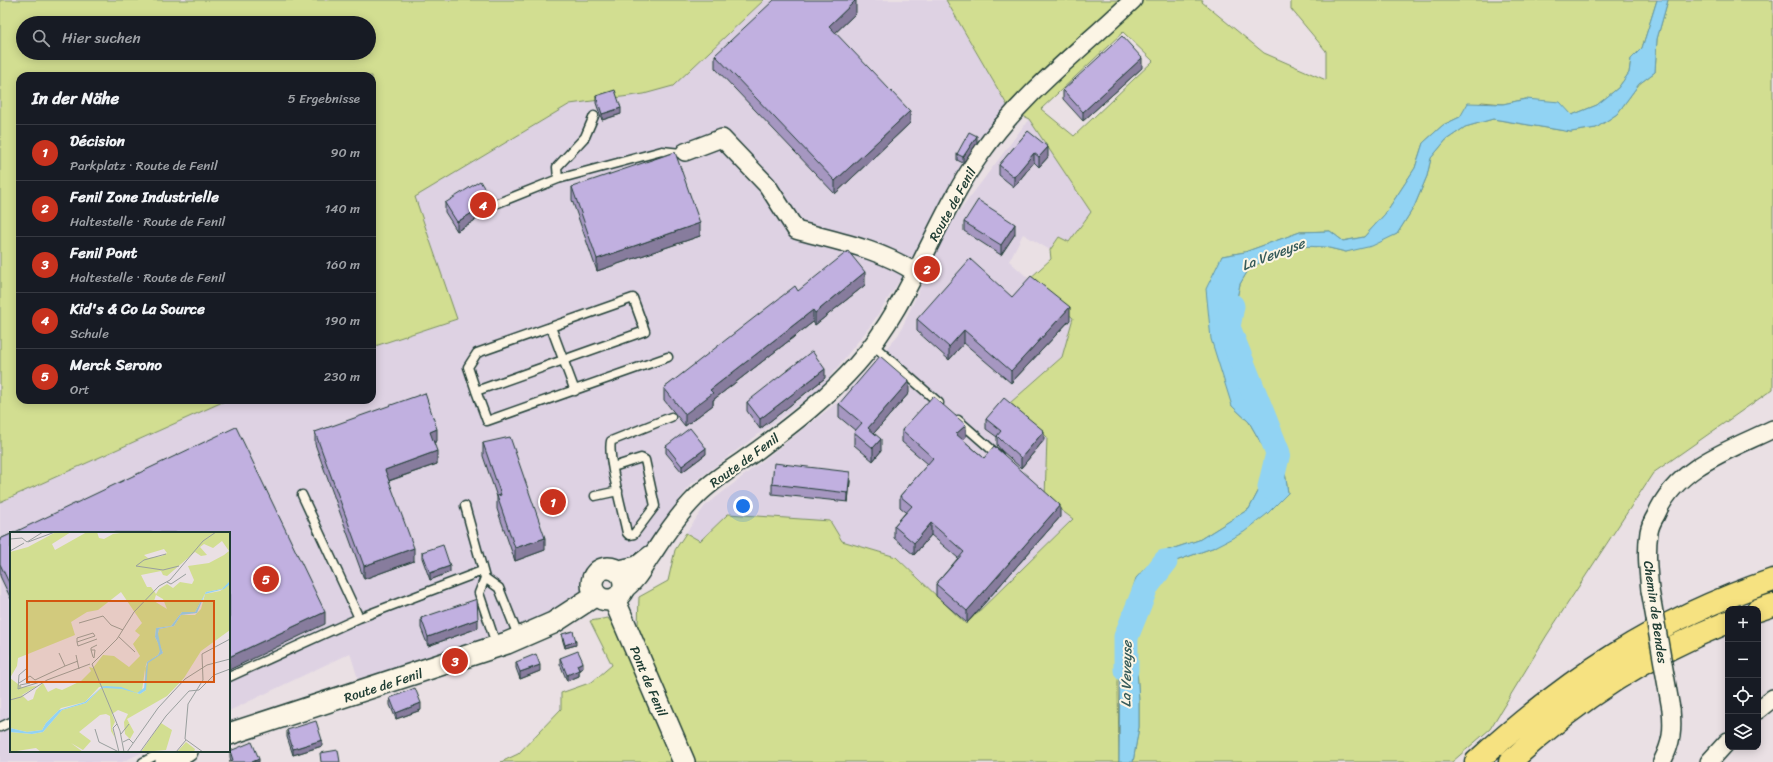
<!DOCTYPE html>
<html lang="de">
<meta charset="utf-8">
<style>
:root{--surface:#171b24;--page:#20242c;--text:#f1f3f6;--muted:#9ea1a6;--line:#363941;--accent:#c8321e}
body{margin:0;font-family:Sriracha,sans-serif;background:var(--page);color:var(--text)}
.controls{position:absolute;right:12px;bottom:12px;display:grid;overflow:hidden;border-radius:8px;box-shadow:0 2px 10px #0003}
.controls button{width:36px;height:36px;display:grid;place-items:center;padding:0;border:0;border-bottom:1px solid var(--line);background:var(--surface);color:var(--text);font:20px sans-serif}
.you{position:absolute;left:743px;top:506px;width:14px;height:14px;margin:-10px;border:3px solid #fff;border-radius:50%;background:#1a73e8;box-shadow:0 0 0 6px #1a73e833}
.badge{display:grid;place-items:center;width:26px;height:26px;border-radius:50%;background:var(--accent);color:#fff;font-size:13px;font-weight:700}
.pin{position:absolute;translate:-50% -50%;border:2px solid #fff;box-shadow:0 1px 4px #0006}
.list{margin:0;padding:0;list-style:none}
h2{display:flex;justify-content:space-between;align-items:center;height:52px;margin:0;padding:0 16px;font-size:17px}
h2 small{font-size:13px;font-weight:400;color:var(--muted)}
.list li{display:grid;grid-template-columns:26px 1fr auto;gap:12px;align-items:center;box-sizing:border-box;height:56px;padding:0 16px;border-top:1px solid var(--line)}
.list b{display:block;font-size:15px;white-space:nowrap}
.list p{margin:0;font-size:13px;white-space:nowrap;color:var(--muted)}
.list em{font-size:13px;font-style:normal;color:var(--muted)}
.icon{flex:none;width:22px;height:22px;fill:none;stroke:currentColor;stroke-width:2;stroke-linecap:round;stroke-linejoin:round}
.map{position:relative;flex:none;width:1773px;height:762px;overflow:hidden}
.search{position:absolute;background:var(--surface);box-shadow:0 2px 10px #0003;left:16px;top:16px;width:360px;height:44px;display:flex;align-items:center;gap:10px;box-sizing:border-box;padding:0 14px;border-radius:22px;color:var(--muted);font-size:15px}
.panel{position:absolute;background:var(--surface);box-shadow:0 2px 10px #0003;left:16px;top:72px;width:360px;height:332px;border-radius:12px}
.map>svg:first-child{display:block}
</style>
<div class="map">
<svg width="1773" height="762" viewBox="0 0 1773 762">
<rect width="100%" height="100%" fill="#eae0e4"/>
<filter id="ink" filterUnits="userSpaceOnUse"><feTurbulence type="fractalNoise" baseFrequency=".025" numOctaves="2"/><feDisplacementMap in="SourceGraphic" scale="8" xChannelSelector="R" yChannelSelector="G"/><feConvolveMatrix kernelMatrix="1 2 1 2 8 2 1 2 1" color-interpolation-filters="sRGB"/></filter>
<g filter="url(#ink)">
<path fill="#ded2e3" d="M764,0h182l64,110 -139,215 -50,63 -131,97 -44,63 -104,72 -183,62 -9,-29 -121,58v-178h-218v218h134l-23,11h-122v-260l227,-102h145v-53l85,-28 -43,-122 156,-93 74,-10 78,-55z
M1029,119l62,93 -22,30 -10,-5 -9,13 -27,-16 -14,27 64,57 -11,39 -52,46 37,34 -2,61 28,21 -107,106 -70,-68 -54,-16 -13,-20 -129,21 -14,-9 19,-27 134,-105 60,-67 50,-109z"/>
<path fill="#d2de91" stroke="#788e62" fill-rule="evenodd" d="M0,0h764l-91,86 -29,8 -74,10 -155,93 42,122 -85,28v-271h-352v324h207l-227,102zM23,23h346v30h-346z
M946,0h257l-1,2 62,51 62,27v-29l-35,-42v-9h366l-15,48 -11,11 -2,14 -11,15 -21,17 -25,10 -46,-16 -23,5 -21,-2 -22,15 -17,8 -20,18 -8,25 -30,46 -21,23 -21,4 -13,-10 -30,1 -55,20 -23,4 10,150 17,16 20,35 -9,31 -11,21 -50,31 -40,13 -33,57 -8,72 1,80h-618l17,-8 43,-45v-16l31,-11 20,-17 -22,-44 18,-3 14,20 16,-13 1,-28 29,-16 7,-31 11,-17 14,8 28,-27 102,7 12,20 54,16 70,67 107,-105 -28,-21 2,-61 -37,-34 52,-46 11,-39 -45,-38 23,-21 -1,-9 9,-13 10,5 22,-30 -62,-93 -19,-9zM1123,32l30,29 -79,75 -33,-27z
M1668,0h105v389l-120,84 -106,162 -57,94 -38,33h-319l6,-35v-24l-2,-35 -11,-31 20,-50 27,-25 42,-15 73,-54 -3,-21 -20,-52 -21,-40 -11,-33 2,-40 5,-23 10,-17 52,-21 23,1 21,5 51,-18 17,-27 13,-31 4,-18 15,-18 19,-13 28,-8 78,13 25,-4 21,-14 22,-30 16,-12 2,-33z"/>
<path fill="#91d3f3" stroke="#6397a7" d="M1657,0h11l-11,39 -2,33 -16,12 -22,30 -21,14 -25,4 -78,-13 -28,8 -19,13 -15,18 -4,18 -13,31 -17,27 -25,12 -26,6 -21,-5 -23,-1 -52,21 -10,17 -5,23 -2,40 11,33 21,40 20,52 3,21 -21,21 -23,18 -29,15 -42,15 -27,25 -20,50 11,31 2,35v24l-6,35h-14l1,-108 6,-44 10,-32 23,-25 40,-13 50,-31 11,-21 9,-31 -20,-35 -17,-16 -21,-67 -5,-50 16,-33 23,-4 55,-20 30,-1 13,10 21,-4 21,-23 30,-46 8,-25 20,-18 17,-8 8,-14 35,1 23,-5 34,3 12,13 25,-10 21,-17 11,-15 2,-14 11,-11z"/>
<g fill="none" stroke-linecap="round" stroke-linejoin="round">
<path stroke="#91d3f3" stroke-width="25" d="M1232,306l-4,21 50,126 -8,34
M1126,670v-33l20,-50 19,-25"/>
<g stroke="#1f3d34" stroke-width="11">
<path id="service" d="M558,179l-1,-12 28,-30 9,-21
M498,203l60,-24 104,-28 19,2
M633,298l12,33 -169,60 -8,-24 9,-14z
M551,327l24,64
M872,344l67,59
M476,391l11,30 181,-64
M958,420l41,36
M613,467l28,-9 4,2 10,46 -21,28 -5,1 -2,-2c-4,-20 -20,-76 -16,-92l60,-24
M302,495l57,123 123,-47
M595,496l23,-5
M465,506l20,72 14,10 20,50
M485,578l-6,15 18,54
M229,677l130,-59
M0,727l11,-5
M143,762l21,-11"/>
</g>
<g stroke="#1f3d34" stroke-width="20">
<path id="minor" d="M685,152l37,-14 45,47 29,45c40,11 85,19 120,43
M615,570l22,-5 14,-11
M1650,590c-2,-20 -4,-39 -1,-58 1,-6 4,-12 7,-17 20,-48 73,-65 117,-86
M622,592c19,-15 19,-22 32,-40 11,-17 26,-39 41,-54 18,-19 42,-33 63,-48 35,-26 70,-53 99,-86 55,-62 77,-145 125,-212 41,-59 100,-103 151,-152
M1758,710l15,-12
M1662,762c10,-20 11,-32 9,-53
M1709,762l19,-21"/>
</g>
<g stroke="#1f3d34" stroke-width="24">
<path id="tertiary" d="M592 584a16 16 0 1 1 32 0a16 16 0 1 1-32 0Z
M614,599l70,163
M229,734l278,-91 46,-20 43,-28
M166,762l21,-11"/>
</g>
<g stroke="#1f3d34" stroke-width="25">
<path id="motorway" d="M1758,610l15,-5
M1476,762c92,-84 179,-142 297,-182
M1510,762c63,-59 138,-108 218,-140"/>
</g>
<use href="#service" stroke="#fcf5e5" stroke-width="8"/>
<use href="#minor" stroke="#fcf5e5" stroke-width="17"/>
<use href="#tertiary" stroke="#fcf5e5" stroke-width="21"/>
<use href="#motorway" stroke="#f6e281" stroke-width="22"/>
<g stroke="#1f3d34" stroke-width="20" stroke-linecap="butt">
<path id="minor-bridge" d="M1650,590l21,119"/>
</g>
<use href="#minor-bridge" stroke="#fcf5e5" stroke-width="17"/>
</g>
<path fill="#a697c1" stroke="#1f3d34" d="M856,13l-21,20 75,90 -75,71 -120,-126v-13z
M1142,68l-59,53 -20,-22v-9z
M596,96l25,18 -19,6 -6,-17z
M1028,131l20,26 -9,10 -5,-5 -20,25 -15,-12v-10z
M977,143l-14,20 -6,-3v-6z
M572,187l128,49 -103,35 -25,-71z
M445,203l47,7 -35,21 -12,-19z
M964,222l51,12 -14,21 -37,-24z
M865,285l-50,40 -2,-3 -100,78v5l-28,21 -21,-26v-12l134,-97z
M1012,297l58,23 -59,63 -47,-40 -15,17 -32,-29v-12z
M825,378l-65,51 -13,-18v-9z
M909,393l-35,40 7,18 -8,10 -19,-16v-13l2,-1 -17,-14v-13z
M986,419l58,21 -23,28 -20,-18 -4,-5v-8l-11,-8z
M902,430l64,7 -3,3 21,18 76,59 -93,106 -31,-27v-12l22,-26 -27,-23 -17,20 -20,-17v-12l12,-14 -6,-5v-11l28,-32 -26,-22z
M315,432l122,9 -3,2 3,21 -48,17 25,80 -50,18 -49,-135z
M483,443l62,107 -30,11 -18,-52v-12l-14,-41z
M666,446l40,8 -24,18 -16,-19z
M850,481l-2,21 -76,-8v-10z
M11,534v65l-11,-23v-37z
M422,552l28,20 -20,8 -8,-22z
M421,618l57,10 -50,18 -7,-18z
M562,634l14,11 -11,3 -3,-10z
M560,658l23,10 -4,2v6l-12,5 -7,-17z
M516,662l24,9 -20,8 -4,-11z
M390,698l31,12 -25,9 -6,-14z
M287,730l35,16 -29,9 -6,-18z
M230,751l29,11 -28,-1 -1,-4z"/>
<path fill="#877b9d" stroke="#1f3d34" d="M856,0v13l-27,26v-13z
M1142,58v10l-59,53v-9z
M621,108v6l-19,6v-6z
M910,111v12l-75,71v-13z
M977,136v7l-14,20v-6z
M1048,147v10l-9,10v-10z
M1034,153v9l-20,25v-10z
M492,201v9l-35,21v-9z
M700,223v13l-103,35v-12z
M1015,224v10l-14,21v-10z
M865,272v13l-50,40v-12z
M1070,307v13l-59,63v-12z
M813,310v12l-100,78v5l-28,21v-12l25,-24z
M964,330v13l-15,17v-13z
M825,369v9l-65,51v-10z
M909,381v12l-41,47v-12z
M966,425v12l-10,9v-12z
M437,429v12l-7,3v-12z
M1044,431v9l-23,28v-10z
M881,439v12l-8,10v-13z
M706,448v6l-24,18v-6z
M437,451v13l-52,18v-12z
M850,472v9l-2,21v-9z
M1060,505v12l-93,106v-12z
M931,523v12l-17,20v-12z
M545,538v12l-30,11v-13z
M414,548v13l-50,18v-13z
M450,566v6l-20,8v-7z
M325,612v12l-96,46v-13z
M478,619v9l-50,18v-9z
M576,641v4l-11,3v-3z
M583,662v6l-4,2v6l-12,5v-6l10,-10z
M540,665v6l-20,8v-7z
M421,703v7l-25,9v-6z
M322,740v6l-29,9v-6z
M259,759v3h-7z"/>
<path fill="#c1b0e0" stroke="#1f3d34" d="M774,0h82l-27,26 81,85 -75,70 -120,-126z
M1122,36l20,22 -59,54 -20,-22z
M615,90l6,18 -19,6 -6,-18z
M1028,131l20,16 -9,10 -5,-4 -20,24 -15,-12z
M969,132l8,4 -14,21 -6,-3z
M675,152l25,71 -103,36 -25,-72z
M480,181l12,20 -35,21 -12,-19z
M978,200l37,24 -14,21 -37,-23z
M848,251l17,21 -50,41 -2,-3 -103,80 3,3 -28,21 -21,-26 131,-102 3,5z
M970,259l42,38 19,-21 39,31 -59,64 -47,-41 -15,17 -32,-28z
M812,351l13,18 -65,50 -13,-17z
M880,356l29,25 -41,47 13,11 -8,9 -19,-16 8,-9 -23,-19z
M425,393l12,36 -7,3 7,19 -52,19 29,78 -50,18 -49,-134z
M933,396l33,29 -10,9 28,24 10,-12 66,59 -93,106 -31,-27 28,-32 -33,-29 -17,20 -20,-17 18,-20 -12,-10 33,-38 -31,-28z
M1004,398l40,33 -23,27 -20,-18 -4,-4 4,-5 -15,-12z
M236,427l89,185 -96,45v-124h-216z
M690,428l16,20 -24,18 -16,-20z
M510,437l35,101 -30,10 -18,-52 4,-1 -18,-52z
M774,463l76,9 -2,21 -76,-9z
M11,534v53l-11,-23v-25z
M443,545l7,21 -20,7 -8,-21z
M477,599l1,20 -50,18 -7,-19z
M573,631l3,10 -11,4 -3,-11z
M578,651l5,11 -6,3 2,5 -12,5 -7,-17z
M536,654l4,11 -20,7 -4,-10z
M415,688l6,15 -25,10 -6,-15z
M316,721l6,19 -29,9 -6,-19z
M252,742l7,17 -7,3h-23l4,-2 -3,-9z
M338,750l2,12h-19l-1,-9z"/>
</g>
<g text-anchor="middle" stroke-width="4" stroke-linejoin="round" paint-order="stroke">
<g font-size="13" fill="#1f3d34" stroke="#fcf5e5">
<text transform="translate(952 204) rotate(-61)" y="5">Route de Fenil</text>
<text transform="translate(744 460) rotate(-36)" y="5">Route de Fenil</text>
<text transform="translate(1656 612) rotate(82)" y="5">Chemin de Bendes</text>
<text transform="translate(649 681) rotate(67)" y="5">Pont de Fenil</text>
<text transform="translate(383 685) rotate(-18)" y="5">Route de Fenil</text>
</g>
<g font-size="14" font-style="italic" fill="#365b5a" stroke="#fcf5e5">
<text transform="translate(1273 254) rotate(-21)" y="5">La Veveyse</text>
<text transform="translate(1126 674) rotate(-89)" y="5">La Veveyse</text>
</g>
</g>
<g transform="translate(10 532)">
<rect width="220" height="220" fill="#eae0e4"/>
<path d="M46,0h15l-19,12 3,6 32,-18h10l2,6 5,1 9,-5 15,-2h102v49l-3,4 -5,4 -16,3 -11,20h-13l-11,14 -15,2 -1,9 6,12 -3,6 -11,7 -2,6 5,-8 13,-7 -6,-15 2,-9 15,-3 7,-11h14l6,-6 4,-15 15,-3 10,-7v46l-29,21 -17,27 -17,18 -40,23 7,13 -4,7 -5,-5 -1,-12 4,-8 -10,-4 -6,4 3,8 -3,6 3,10 -4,-7 -1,-15 -4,-2 -6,1 -21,17 12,9 -8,9 -12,-7 12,9h-42l-5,-4 -26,4v-20l22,2 11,-2 19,-22 24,-7 14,-14 9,-2h-10l-14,15 -24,6 -15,15 -4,7 -15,2 -17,-4v-176l18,-5zM212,9l7,10 -5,4 -15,8 -21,3 6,14 -2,4 -12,-2 -7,6 -6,-4 -8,5 -3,5 -5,-7h-4l-6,-12 20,-4 2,4 4,1 28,-24 6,4 6,-1 -7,-8 4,-3 9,4zM154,17l3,4 -5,3 -14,2 -4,-3zM111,60l21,31 -7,8 5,4 -7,9 7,12 -11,11 -15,-11 -11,-1 -10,13 -4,-1 2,4 -10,10 -19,9 -6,-2 -8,4 -5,-9 -7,7 -3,9 -5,2 -6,-6 15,-9 -15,1 -12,-9 7,-12 1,-8 57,-23 -4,-13 16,-10 11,-2zM146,63l7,4 4,10 -13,-8zM135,137l1,21 -6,4 -18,-5 15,4 5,-2zM151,191l11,7 -6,20 -25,2zM176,210l9,7 -1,3h-17z" fill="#d2de91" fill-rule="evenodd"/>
<path d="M220,49v3l-6,5 -19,5 -8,19 -16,2 -7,11 -15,3 -2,9 6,15 -15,10 -2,27 -6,4 -18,-5 -1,-2 16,6 7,-5 3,-26 11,-7 3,-6 -6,-12 1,-9 15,-2 11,-14h13l11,-20 16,-3zM93,154l6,1 -9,2 -14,14 -24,7 -19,22 -11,2 -22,-2v-4l17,4 15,-2 4,-7 13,-13 26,-8z" fill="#91d3f3"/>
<path fill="none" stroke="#91d3f3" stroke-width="2" d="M147,102l4,18M95,155l17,1"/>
<path fill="none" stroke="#999f9e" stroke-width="1" d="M0,7l12,-1 5,4M17,10l16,-10M18,10l27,-10M0,19l14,-8M156,22l-22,6 -8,6 27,4 16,-4M157,50l4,2 15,-10M69,91l24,-7 8,9 12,5M83,101l2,3 -18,6v-4zM109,105l16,15M67,110l1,4 19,-7M81,118h4l-1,8 -1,-1 -2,-7v-2l6,-3M49,121l6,13 13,-5M66,123l3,14M82,132l25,-25 17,-27 25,-26 11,-6 33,-39 13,-9M82,132l28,67 4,21M16,137l-7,6 -1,14 22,-7M9,151l11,-7 5,4 30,-14M10,156v-3l10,-2M0,168l11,-3 26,-17 43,-16M107,192l-4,4 6,24M85,197l4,13 20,10M111,202l8,-10M113,210l6,-3 4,4M117,220l31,-44 27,-29 22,-14 23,-6M130,220l26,-36 23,-25 10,-1 15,-15 16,-6M166,220l10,-12M193,220l-18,-13 3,-35 15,-24 -1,-26 28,-15"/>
<path fill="#d45610" fill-opacity="0.15" stroke="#d45610" stroke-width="2" d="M17,69h187v81h-187z"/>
<rect width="220" height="220" fill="none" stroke="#1f3d34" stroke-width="2"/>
</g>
</svg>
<div class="controls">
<button>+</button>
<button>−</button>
<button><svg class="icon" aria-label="locate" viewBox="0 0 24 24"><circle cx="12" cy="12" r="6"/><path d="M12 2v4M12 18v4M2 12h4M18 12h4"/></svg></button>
<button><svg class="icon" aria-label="layers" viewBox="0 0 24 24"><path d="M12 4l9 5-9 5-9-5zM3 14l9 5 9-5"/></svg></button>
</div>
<div class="you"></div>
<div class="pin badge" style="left:553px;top:502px">1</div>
<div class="pin badge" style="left:927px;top:269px">2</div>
<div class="pin badge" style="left:455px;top:661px">3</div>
<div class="pin badge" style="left:483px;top:205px">4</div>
<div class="pin badge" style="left:266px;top:579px">5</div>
<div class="search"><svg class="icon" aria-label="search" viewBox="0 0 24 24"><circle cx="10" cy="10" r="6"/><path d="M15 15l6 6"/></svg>Hier suchen</div>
<section class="panel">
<h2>In der Nähe<small>5 Ergebnisse</small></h2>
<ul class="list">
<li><span class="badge">1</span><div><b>Décision</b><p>Parkplatz · Route de Fenil</p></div><em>90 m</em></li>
<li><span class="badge">2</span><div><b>Fenil Zone Industrielle</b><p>Haltestelle · Route de Fenil</p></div><em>140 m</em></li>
<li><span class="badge">3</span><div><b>Fenil Pont</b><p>Haltestelle · Route de Fenil</p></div><em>160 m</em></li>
<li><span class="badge">4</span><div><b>Kid's &amp; Co La Source</b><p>Schule</p></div><em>190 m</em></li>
<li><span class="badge">5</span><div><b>Merck Serono</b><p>Ort</p></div><em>230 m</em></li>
</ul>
</section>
</div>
